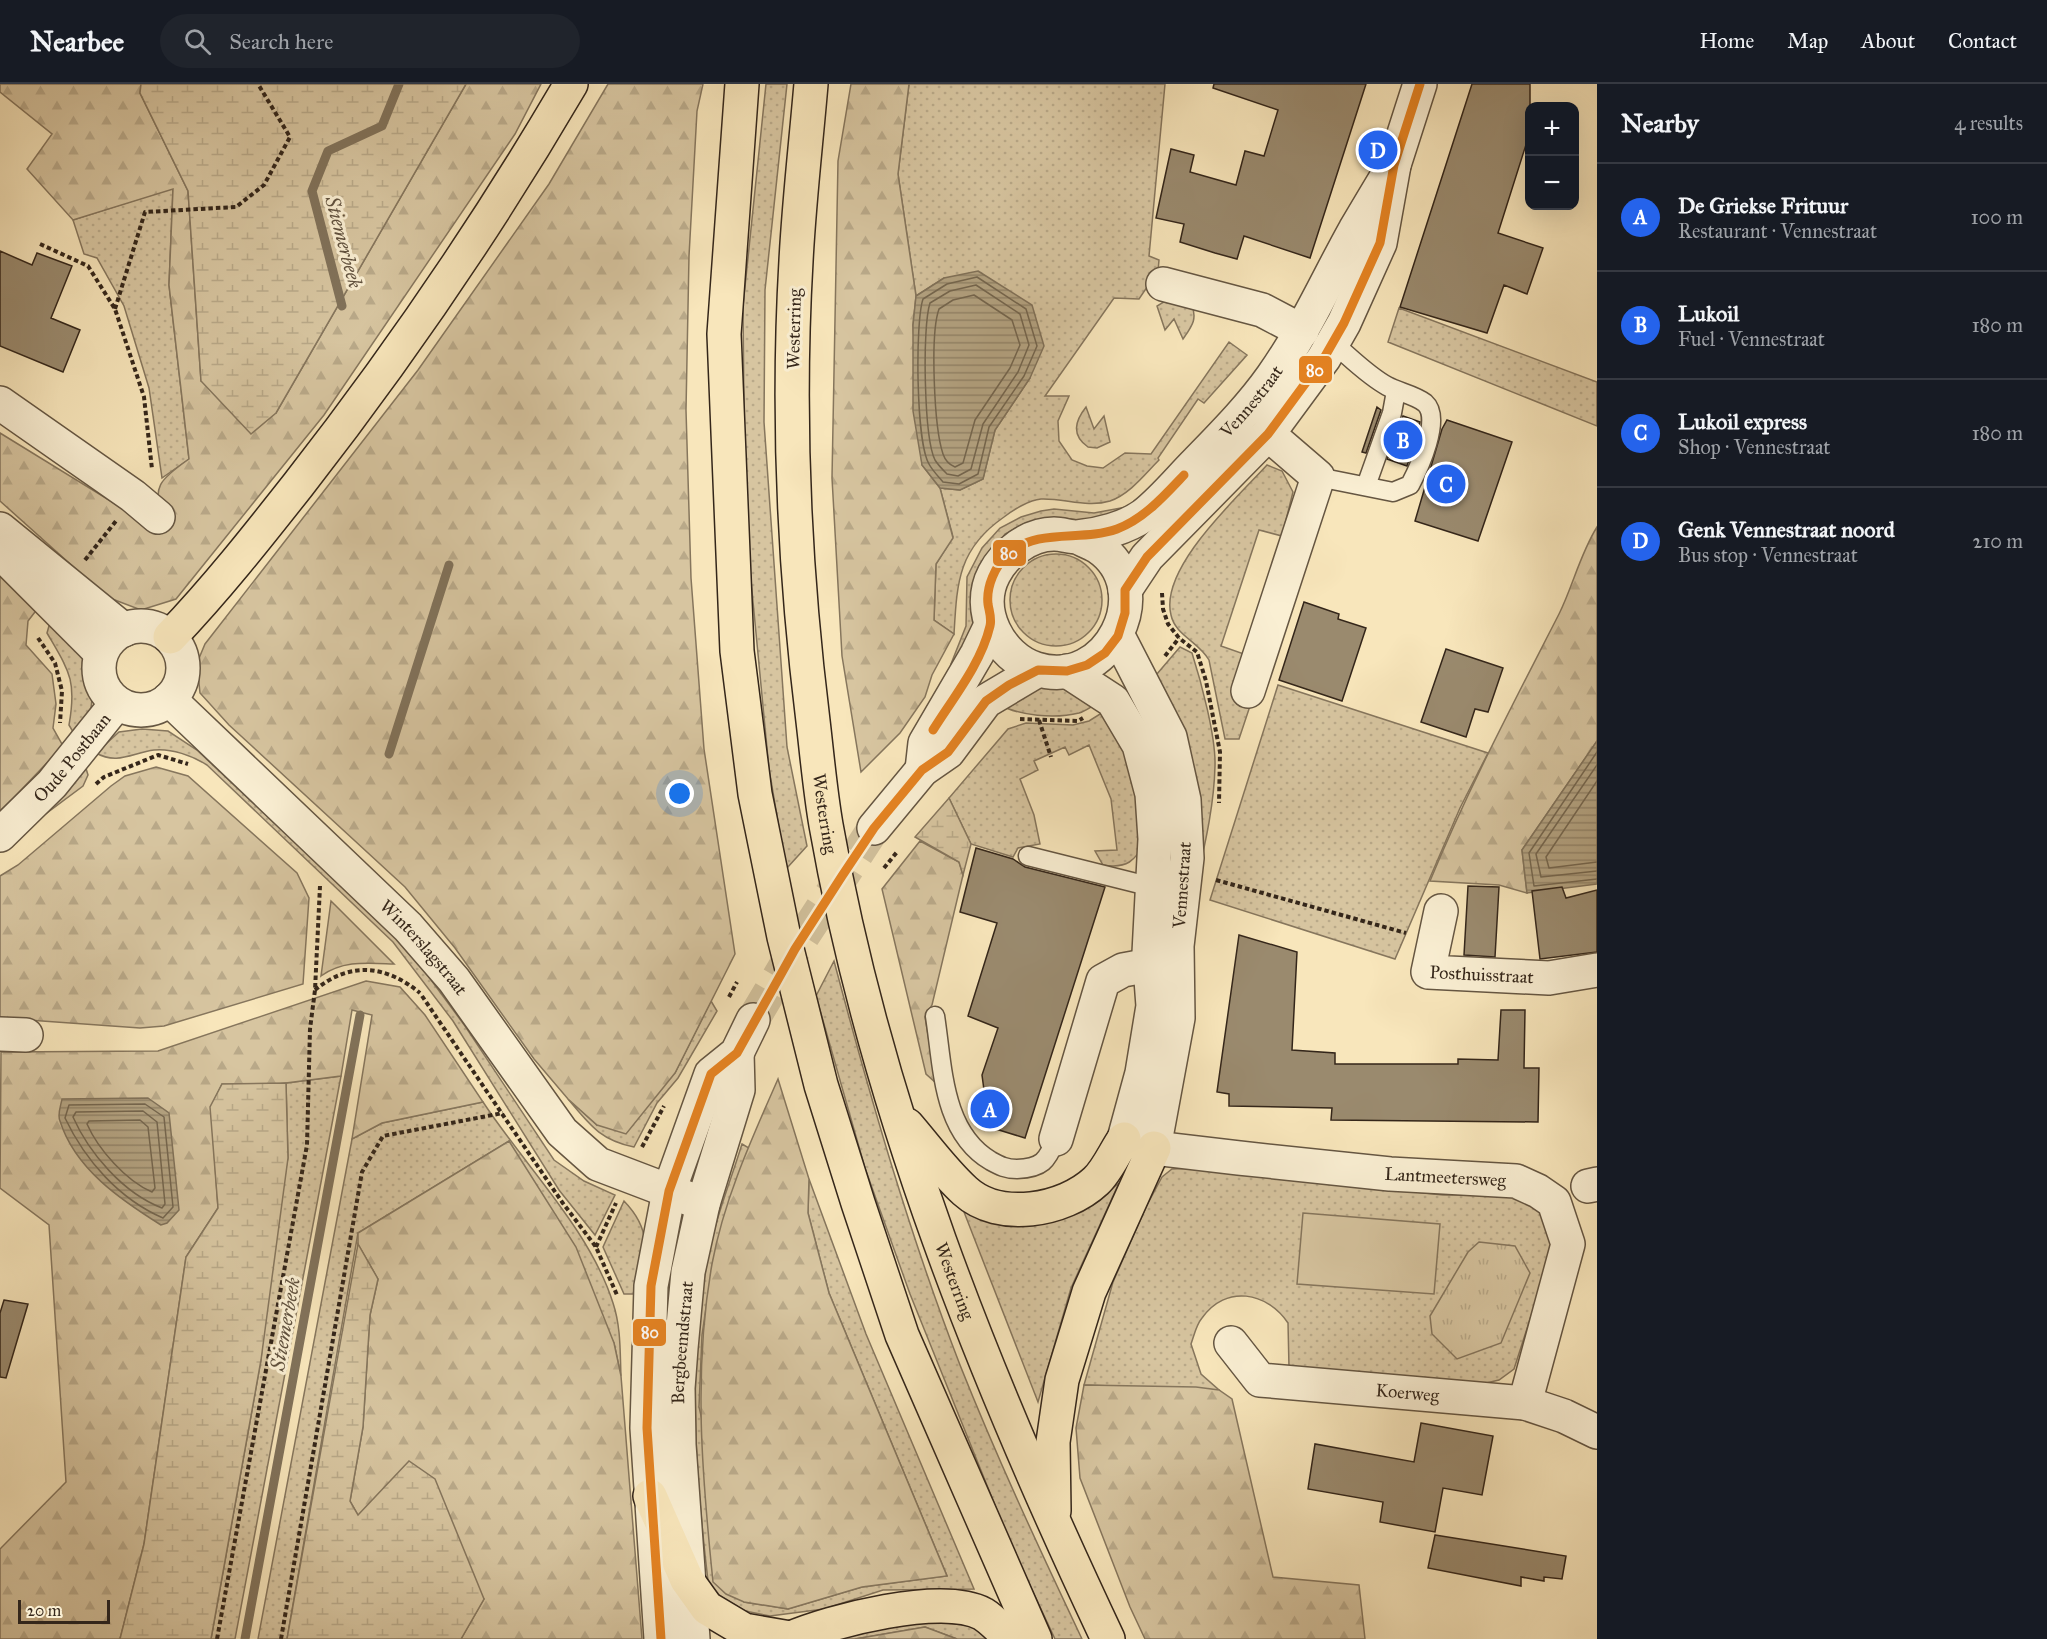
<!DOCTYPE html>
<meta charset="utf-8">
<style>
:root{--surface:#171b24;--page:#20242c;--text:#f1f3f6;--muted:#9ea1a6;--line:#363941;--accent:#2563eb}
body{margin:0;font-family:"IM FELL Great Primer",serif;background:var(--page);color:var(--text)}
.controls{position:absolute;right:18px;top:18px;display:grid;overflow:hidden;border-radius:12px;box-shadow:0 6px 24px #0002}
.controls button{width:54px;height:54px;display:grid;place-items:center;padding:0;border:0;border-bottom:2px solid var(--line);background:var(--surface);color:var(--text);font:30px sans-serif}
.scale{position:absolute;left:18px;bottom:15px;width:92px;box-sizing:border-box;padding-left:6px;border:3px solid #34261a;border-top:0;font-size:16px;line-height:21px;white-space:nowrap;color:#34261a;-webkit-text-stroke:4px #faefd3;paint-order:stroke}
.you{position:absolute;left:680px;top:710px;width:21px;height:21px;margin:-15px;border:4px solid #fff;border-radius:50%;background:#1a73e8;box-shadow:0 0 0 9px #1a73e833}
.badge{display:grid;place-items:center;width:39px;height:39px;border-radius:50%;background:var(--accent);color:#fff;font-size:20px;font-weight:700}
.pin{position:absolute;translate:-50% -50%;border:3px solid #fff;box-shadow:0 2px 6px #0006}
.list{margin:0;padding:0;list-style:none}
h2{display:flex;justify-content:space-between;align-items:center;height:78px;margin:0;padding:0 24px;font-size:26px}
h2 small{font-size:20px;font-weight:400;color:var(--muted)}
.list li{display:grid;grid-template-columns:39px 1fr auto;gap:18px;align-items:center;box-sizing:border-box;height:108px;padding:0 24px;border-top:2px solid var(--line)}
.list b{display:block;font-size:22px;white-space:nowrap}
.list p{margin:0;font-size:20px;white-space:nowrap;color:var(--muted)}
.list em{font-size:20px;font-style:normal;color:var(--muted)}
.icon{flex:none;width:33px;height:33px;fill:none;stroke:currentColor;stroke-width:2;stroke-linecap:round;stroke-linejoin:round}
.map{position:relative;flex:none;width:1597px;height:1555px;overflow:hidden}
header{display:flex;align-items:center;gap:36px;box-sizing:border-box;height:84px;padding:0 30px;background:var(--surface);border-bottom:2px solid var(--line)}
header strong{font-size:28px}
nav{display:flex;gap:33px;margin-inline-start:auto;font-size:21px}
.search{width:420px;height:54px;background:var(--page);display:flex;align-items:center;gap:15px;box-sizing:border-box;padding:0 21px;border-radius:33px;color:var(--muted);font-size:22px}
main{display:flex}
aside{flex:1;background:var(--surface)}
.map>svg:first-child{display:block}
</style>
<header>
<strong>Nearbee</strong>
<div class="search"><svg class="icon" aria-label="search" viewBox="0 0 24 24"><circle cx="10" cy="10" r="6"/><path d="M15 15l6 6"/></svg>Search here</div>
<nav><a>Home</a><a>Map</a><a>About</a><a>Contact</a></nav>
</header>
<main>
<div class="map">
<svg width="1597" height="1555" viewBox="0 0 1597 1555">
<defs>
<pattern id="grass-dots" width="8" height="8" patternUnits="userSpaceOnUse" patternTransform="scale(1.5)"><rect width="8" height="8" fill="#d7c5a0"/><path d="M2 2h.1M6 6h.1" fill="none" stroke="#b9a989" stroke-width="1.8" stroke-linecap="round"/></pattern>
<pattern id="forest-firs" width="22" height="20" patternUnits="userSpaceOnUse" patternTransform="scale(1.5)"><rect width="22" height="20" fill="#d7c5a0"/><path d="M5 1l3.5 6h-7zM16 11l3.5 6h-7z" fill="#b9a989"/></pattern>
<pattern id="wetland-marsh" width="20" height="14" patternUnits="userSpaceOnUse" patternTransform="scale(1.5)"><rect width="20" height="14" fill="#d7c5a0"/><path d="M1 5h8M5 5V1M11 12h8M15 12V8" fill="none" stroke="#b9a989"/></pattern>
<pattern id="park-tufts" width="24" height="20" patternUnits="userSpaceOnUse" patternTransform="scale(1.5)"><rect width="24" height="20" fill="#d7c5a0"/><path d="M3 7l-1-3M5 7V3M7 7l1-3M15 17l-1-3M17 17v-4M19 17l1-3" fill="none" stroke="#b9a989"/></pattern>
<pattern id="water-rules" width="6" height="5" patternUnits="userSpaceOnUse" patternTransform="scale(1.5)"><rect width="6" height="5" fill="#b5a584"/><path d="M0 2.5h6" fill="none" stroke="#94866b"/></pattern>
</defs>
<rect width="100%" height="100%" fill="#f8e6bb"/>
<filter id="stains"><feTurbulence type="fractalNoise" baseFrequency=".00333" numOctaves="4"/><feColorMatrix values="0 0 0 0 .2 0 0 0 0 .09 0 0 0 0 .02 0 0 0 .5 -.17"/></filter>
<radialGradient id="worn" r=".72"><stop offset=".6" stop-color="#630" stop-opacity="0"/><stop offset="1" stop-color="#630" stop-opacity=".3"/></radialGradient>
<path fill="url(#grass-dots)" stroke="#86765d" stroke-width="1.5" d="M766,0h21l-22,206 -1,132 23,325 20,99 -21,23 -17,-100 -24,-251 -2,-212z
M909,0h256l-16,172 10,4 -1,11 -19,28 -25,-1 -69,98h24l-11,25 1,20 13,19 15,6 16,2 22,-15 26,1 78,-112 18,13 -43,48 -6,-4 -40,59 1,2c-14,14 -29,34 -49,41 -23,7 -46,-3 -69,-2 -12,1 -28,11 -37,18 -46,32 -47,65 -50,117l-20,-14 2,-56 17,-27 -13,-49 20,2 23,-11 12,-49 35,-52 -86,-100 -28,18 -18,-122z
M173,104l-4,97 20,174 -27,19 -13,-90 -25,-82 -27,-48 -13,-4 -11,-34z
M1170,214l21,5c7,16 1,23 -8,36l-9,-20 -9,11 -8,-24z
M1399,224l198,74v44l-209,-84z
M1086,323l8,22 10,-13 6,26 -13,6 -9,-1c-17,-12 -13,-26 -2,-40z
M1267,381l15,6 11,21 -11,44 -23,-6 -38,116 23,8 9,43 -14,42h-14l-16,-79c-10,-18 -34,-25 -38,-45 -12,-47 67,-118 96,-150z
M1126,423l4,4 -43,10 -25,-3 -22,1 -17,5 -18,10 -25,34 -8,66 -16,38 -5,-8 15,-38 1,-49 15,-29 18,-20 21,-11 20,-6 13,-2 40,4z
M1010 516a46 46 0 1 1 92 0a46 46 0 1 1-92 0Z
M51,535l36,34 7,29 -3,26 -15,29 -7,-12c8,-45 0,-54 -22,-92z
M1180,563l12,6c9,28 24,84 23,113 -1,42 -11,82 -20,123l-44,-208z
M1052,599l48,18c-6,4 -14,10 -21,12 -24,6 -60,3 -81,-9l8,-8z
M1278,601l210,68 -28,55 -65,151 -185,-59z
M1108,625l13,20 25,112c-11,20 -19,28 -43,24l-8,-14 22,-1 -6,-51 -22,-54 -20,10 -4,-8 -31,14 4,9 -18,9 14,36 6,29 -22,4 -5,9 -42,-13 -22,-46 59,-69 18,-6 47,2 16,-4z
M142,645l26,2 29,19 192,181 34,38 42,57 89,134 30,21 31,14 -20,40 -36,-45 -106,-169 -60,-79 -186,-177c-14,-9 -36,-17 -53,-15 -22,3 -37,15 -58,3l23,-21z
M85,681l3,10 -5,11 -83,62z
M834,877c36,136 75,272 126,404 37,93 79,183 122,274h-27l-44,-94 -101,-251 -45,-126 -49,-172z
M711,917l6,10 -39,67 -21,25 -23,44c-34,-7 -44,-22 -66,-48l29,26 78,-52z
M341,992l-106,563h-24l50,-279 10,-119 17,-83 -2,-75z
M483,1018c42,64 107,128 130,201 8,24 7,49 8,73l-7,-33 -105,-202 -151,92 -71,406h-29l94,-500 30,-16z
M742,1060l7,4 -36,113 -11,74 -3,72 45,195 44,7 74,-22 85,-11 -118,-283 -21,-80 1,-34 57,155 108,255 -91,1 -59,19 -54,7 -25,-5 -36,-22c-13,-107 -22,-220 -2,-327 7,-40 23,-79 35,-118z
M1195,1084l248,27 66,-1 16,6 14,12 12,15v27l-37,115 -15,11 -17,4 -193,-17 -1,-44c-21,-31 -62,-39 -86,-5 -6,7 -8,18 -11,26l10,30 18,16 -135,-5 29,-103 33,-75 16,-30 10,-8z
M1119,1099l-48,105 -33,114 -74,-190 23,7 116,-23z
M624,1117c30,31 22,54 13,93h-13l-21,-47z
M910,1535l63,7 21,13h-37l-32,-12 -70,12h-20z"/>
<path fill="url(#forest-firs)" stroke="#86765d" stroke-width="1.5" d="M0,0h141l-1,9 48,98 13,190 75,32 190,-329h75l-26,50 -191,281 -148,184 -35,11 -34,-13 -107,-96v-68l161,99c-3,-45 -12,-45 28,-73l-20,-174 4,-96 -100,31 -46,-51 25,-35 -52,-42z
M608,0h95l-6,27 -8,145 -3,154 5,168 13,171 31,205 -60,119 -49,61 -29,-9 -29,-26 -34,-40 -79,-111 -50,-61 -176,-162 -29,-32 -3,-30 8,-19 213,-274 131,-186z
M851,0h58l-11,90 18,122 -3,29 9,140 18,23 13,50 -17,26 -2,56 20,14 -22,41 -7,22 -25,36 -39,39 -19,-116 -10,-178 6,-317z
M1597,443v214l-75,109 5,43 -28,-8 -69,-4c38,-92 84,-179 129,-267 14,-28 21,-60 38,-87z
M0,492l38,32 -10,13 -2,24 26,29 4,30 -3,24 10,18 -63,66z
M156,683l32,9 109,97 12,25 -6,86 -139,42 -24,2 -140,-10v-142l18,-11 93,-79 14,-10z
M920,757l39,21 4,13 -31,130 -7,12 11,66 -10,-9 -44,-185z
M331,817l63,63c-27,-1 -51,-4 -73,12z
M366,897l34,6 25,28 58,87 -101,21 -30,16 20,-124 -20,-5 -11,66 -71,9 -48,-1 -11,23 7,101 -32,49 -42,287 -24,95h-120v-90l66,-67 -17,-257 -49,-37 1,-136 157,-1z
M778,995l31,100 -1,34 21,80 118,283 -85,11 -74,22 -44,-7 -18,-8 -13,-12c-11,-107 -20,-211 -1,-318 12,-65 40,-126 66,-185z
M509,1057l67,106 38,96 7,33 21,263h-181l23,-40 -126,-84 -8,-14 13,-74 7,-112 8,-36 -20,-35v-11z
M1084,1301l112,2 23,3 13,9 41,178 86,8 6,54h-220l-15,-32 -50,-129 -4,-50z
M925,1543l32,12h-102z"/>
<path fill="url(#wetland-marsh)" stroke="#86765d" stroke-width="1.5" d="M141,0h325l-190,329 -25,21 -50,-53 -13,-190 -48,-98z
M949,714l22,46 -8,31 -4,-13 -44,-25z
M286,999l2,75 -27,202 -50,279h-91l24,-95 42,-287 32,-49 -8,-101 12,-23z
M358,1160l20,35 -8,36 -7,112 -13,74 8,14 51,-54 26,18 49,120 -23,40h-174z"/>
<path fill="url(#park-tufts)" stroke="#86765d" stroke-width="1.5" d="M1479,1158l36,4 15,27 -29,70 -44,16 -25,-25 -2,-18 38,-64z"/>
<path fill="#d7c5a0" stroke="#86765d" stroke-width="1.5" d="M1303,1129l137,11 -6,70 -137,-10z"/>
<path fill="url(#water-rules)" stroke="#81725a" stroke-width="1.5" d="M978,187l54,34 12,41 -14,32 -35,52 -12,49 -23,11 -20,-2 -18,-23 -9,-54v-86l3,-29 28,-18z
M1597,657v143l-70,9 -5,-43z
M148,1014l21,15 10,97 -12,13 -6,2c-40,-25 -86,-56 -101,-104 -3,-6 1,-16 2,-22z"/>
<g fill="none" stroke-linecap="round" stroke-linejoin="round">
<path stroke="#74664f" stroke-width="1.5" d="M977,193l49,32 11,37 -13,30 -35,51 -11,47 -19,10 -16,-2c-5,-6 -11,-12 -14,-18 -13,-22 -14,-141 -6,-165l24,-15z
M976,201l44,29 9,31 -11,27 -35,52 -12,45 -13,7 -11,-2c-4,-4 -9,-9 -12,-14 -11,-22 -13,-133 -5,-157l20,-12z
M974,211l38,25 8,25 -10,23 -35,52 -12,43 -8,4c-5,-2 -10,-7 -12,-13 -9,-27 -13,-120 -4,-145l14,-9z
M1597,668l-68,101 5,33 63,-7
M1597,681l-61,89 5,23 56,-6
M1597,697l-51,76 3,11 48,-6
M145,1020l19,13 9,90 -10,11c-44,-19 -78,-58 -98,-100l4,-13z
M143,1027l14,11 8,82 -3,4c-39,-15 -73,-55 -89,-91l3,-5z
M140,1036l8,7 7,61 -3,4c-26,-11 -54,-43 -65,-68l2,-3z"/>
<path stroke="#81725a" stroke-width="9" d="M342,222l-30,-115 16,-40 54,-25 17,-42
M389,670l60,-189
M245,1555l115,-624"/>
</g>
<path fill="#9a8a6e" stroke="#34261a" stroke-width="1.5" d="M1214,0h152l-56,174 -66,-22 -7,23 -22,-6 -35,-11 4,-18 -28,-6 15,-69 23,6 -4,17 46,13 9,-34 19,5 14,-46 -65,-22z
M1472,0h58v48l-32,101 45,15 -16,46 -23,-9 -17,48 -87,-26z
M0,167l32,14 5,-12 35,13 -21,52 29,12 -17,42 -63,-26z
M1377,323l4,3 -15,43 -4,-1z
M1403,332l17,6 -13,44 -20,-7z
M1447,336l65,22 -34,99 -63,-20 27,-92z
M1304,518l35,12 -1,5 28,9 -24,73 -63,-21z
M1446,565l57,19 -15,44 -13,-3 -9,28 -45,-15z
M976,764l37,11 12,8 80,20 -80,251 -36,-11 -7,-52 16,-47 -30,-12 29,-93 -37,-11z
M1468,802l31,1 -4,70 -31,-2z
M1562,803l4,11 31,-8v62l-57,7 -8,-68z
M1239,851l58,17 -5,98 43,3v11h123v-5l40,1 3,-50h24l-1,58h15l-1,54 -207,-2 1,-12 -103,-2v-12l-12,-2z
M4,1216l24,4 -22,74 -6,-1v-64z
M1421,1339l72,13 -11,59 -39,-7 -8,44 -55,-10 3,-20 -75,-13 7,-45 99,18z
M1435,1451l131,21 -4,23 -18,-2v4l-23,-4v9l-93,-18z"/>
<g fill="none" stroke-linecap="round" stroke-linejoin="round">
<path stroke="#d1c09b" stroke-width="33" stroke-dasharray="33 16" stroke-linecap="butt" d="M753,936l42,-71 79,-121"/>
<g stroke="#655642" stroke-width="21">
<path id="service" d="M1318,393l75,15 17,-7c9,-17 32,-67 15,-82 -10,-8 -27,-11 -38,-17 -20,-11 -37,-29 -54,-43
M1366,402l26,-73 4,-22
M1028,772l124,31
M935,932c8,51 7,116 56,145 9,5 15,8 26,8 25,-1 30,-8 39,-30"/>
</g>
<g stroke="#655642" stroke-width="36">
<g id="minor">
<path d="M1163,200l99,26 40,21"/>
<path d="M0,319l133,93 25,21"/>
<path d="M0,445l124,101"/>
<path d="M0,468l101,101"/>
<circle cx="141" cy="584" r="42"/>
<path d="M1248,607l70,-214 -50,-43"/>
<path id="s1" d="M169,615l239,228 46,53 108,152 36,32 105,40"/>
<path id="s2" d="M0,751l52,-51 65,-81"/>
<path id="s3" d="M1441,827l-13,61 121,6 48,-8"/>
<path d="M0,950l26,1"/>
<path d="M1056,1055l47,-158 20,-11 27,-5"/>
<path id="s4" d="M1128,1056l26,8 85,10 151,16 126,7 22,10 16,11 14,42 -43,159"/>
<path d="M1588,1102l9,-2"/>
<path id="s5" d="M1231,1259l29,37 265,23 39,13 33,16"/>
</g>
</g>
<g stroke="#655642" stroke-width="36">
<g id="tertiary">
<path id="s6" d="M1077,453c6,3 14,6 21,10 62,42 10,145 -62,122 -37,-12 -61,-59 -42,-95 11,-21 35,-40 60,-40 8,0 16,3 23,3 22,-2 49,-9 67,-22 19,-15 36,-36 53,-53 26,-27 53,-54 75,-85 34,-48 55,-97 83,-147 13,-22 26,-44 39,-65"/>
<path d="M1125,506l22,-33 121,-123 56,-76 20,-35 36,-80 14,-78 26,-81"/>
<path d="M1118,552l52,101 14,63 3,58 -10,88 1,72 -24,130"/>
<path d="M1067,587l46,30 26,44 13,49 3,45 -6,114 4,53 -11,67 -18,66"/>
<path d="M922,686l3,-27 52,-89 14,-29"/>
<path d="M874,744l48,-58 26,-18 38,-51 52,-31"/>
<path d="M661,1555l-14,-211 4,-142 18,-95 42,-117 26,-21 16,-33"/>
<path id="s7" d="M693,1555l-14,-194 -1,-57 3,-40 7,-76 15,-68 35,-114 -1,-37"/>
</g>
</g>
<g stroke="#34261a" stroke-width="36">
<g id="trunk">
<path d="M742,0l-18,250 13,317 18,143 29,143 37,148 37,118 44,132 133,304"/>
<path id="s8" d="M811,0c-5,59 -12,118 -15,177 -9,154 -2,307 17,460 4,34 7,69 13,104 50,284 159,554 282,814"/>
<path d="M170,553c46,-48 87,-100 128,-152 100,-128 191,-261 273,-401"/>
<path d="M907,1041c19,22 37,47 58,66 34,31 99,20 131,-10 11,-10 19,-29 28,-42"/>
<path d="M650,1412l37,84 20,28 37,22 46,8"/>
<path d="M1054,1427l-1,-69 9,-62 27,-88 65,-144"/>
<path d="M789,1555c41,-18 153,-47 194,-25 10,6 19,17 28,25"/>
</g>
</g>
<path stroke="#34261a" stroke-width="4" stroke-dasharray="4.5 3" stroke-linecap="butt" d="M40,160l48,22 27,43 29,88 8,72
M115,225l30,-97 91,-5 28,-22 26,-48 -32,-53
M85,476l31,-39
M1162,509l1,16 5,15 11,14 18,14 9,29 14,71 -1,51
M38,554l17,25 7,28 -2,32
M1165,572l14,-18
M1020,635l58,2 5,-3
M1039,636l12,37
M96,700l8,-7 54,-22 30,9
M884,784l13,-16
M1216,796l190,53
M315,906c35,-29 71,-25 105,3
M422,912l140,206 34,45 21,48
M729,913l8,-15
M642,1063l22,-41
M596,1163l20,-44
M217,1555l90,-494 3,-116 5,-39 5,-104
M281,1555l81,-467 21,-36 120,-23"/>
<use href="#service" stroke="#faefd3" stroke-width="18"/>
<use href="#minor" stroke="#faefd3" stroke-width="33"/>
<use href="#tertiary" stroke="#faefd3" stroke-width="33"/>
<use href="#trunk" stroke="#f8e6bb" stroke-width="33"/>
<g stroke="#faefd3" stroke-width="14">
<path id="bus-1" d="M933,646c20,-32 48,-66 57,-104 2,-8 -1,-15 -2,-22 -2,-17 7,-38 20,-50 31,-27 73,-12 109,-25 27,-10 48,-34 67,-54
M661,1555l-14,-211 4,-142 18,-95 42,-117 26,-21 58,-104 47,-73 32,-48 48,-58 26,-18 38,-51 23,-16 29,-15 29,1 20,-6 18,-12 13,-17 7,-23v-23l22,-33 121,-123 56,-76 20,-35 36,-80 14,-78 26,-81"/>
</g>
<use href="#bus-1" stroke="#e58322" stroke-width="9"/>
</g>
<g text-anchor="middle" stroke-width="6" stroke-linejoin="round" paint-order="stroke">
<g font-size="18" fill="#34261a" stroke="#faefd3">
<text transform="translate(794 245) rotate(-89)" y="6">Westerring</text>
<text dy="6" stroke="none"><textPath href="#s6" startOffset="660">Vennestraat</textPath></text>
<text dy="6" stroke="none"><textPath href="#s2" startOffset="106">Oude Postbaan</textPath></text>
<text dy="6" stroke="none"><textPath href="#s8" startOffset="732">Westerring</textPath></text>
<text transform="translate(1182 801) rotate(-86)" y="6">Vennestraat</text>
<text dy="6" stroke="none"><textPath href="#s1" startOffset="356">Winterslagstraat</textPath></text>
<text dy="6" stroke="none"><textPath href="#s3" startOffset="116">Posthuisstraat</textPath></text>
<text dy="6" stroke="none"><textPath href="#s4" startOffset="320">Lantmeetersweg</textPath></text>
<text dy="6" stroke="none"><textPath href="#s8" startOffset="1218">Westerring</textPath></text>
<text dy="6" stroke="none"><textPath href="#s7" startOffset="297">Bergbeemdstraat</textPath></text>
<text dy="6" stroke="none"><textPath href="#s5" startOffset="195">Koerweg</textPath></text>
</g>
<g font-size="20" font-style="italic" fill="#61523f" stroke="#faefd3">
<text transform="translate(344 158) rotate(75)" y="7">Stiemerbeek</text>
<text transform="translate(285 1240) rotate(-80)" y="7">Stiemerbeek</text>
</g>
</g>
<g stroke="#faefd3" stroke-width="2">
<rect x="1298" y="271" width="35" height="29" rx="6" fill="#e58322"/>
<rect x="992" y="455" width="35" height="28" rx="6" fill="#e58322"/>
<rect x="632" y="1234" width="35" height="29" rx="6" fill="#e58322"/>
</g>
<g font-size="16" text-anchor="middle" font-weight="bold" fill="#fff">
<text x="1315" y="292">80</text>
<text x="1009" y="475">80</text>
<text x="650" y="1254">80</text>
</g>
<rect width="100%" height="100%" filter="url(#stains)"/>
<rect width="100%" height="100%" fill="url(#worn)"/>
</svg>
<div class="controls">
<button>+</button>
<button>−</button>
</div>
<div class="scale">20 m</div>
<div class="you"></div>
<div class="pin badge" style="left:990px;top:1025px">A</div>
<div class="pin badge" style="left:1403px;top:356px">B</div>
<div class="pin badge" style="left:1446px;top:400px">C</div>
<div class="pin badge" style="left:1378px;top:66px">D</div>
</div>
<aside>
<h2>Nearby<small>4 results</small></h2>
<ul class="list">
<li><span class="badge">A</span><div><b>De Griekse Frituur</b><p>Restaurant · Vennestraat</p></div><em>100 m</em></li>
<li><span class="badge">B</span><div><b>Lukoil</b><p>Fuel · Vennestraat</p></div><em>180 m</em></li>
<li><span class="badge">C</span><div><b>Lukoil express</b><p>Shop · Vennestraat</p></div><em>180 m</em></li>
<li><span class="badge">D</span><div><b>Genk Vennestraat noord</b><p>Bus stop · Vennestraat</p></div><em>210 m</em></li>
</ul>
</aside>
</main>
